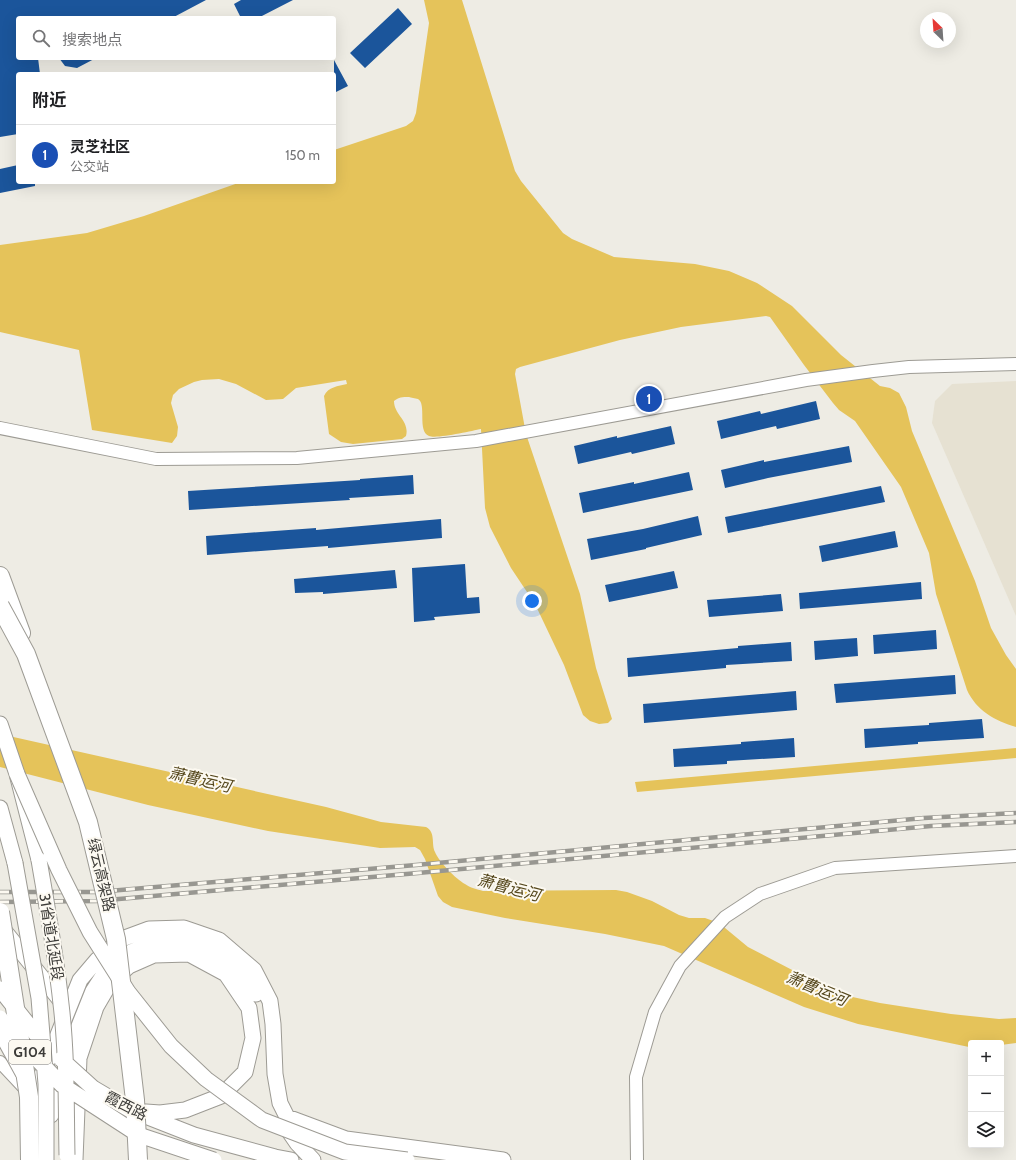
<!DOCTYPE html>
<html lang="zh">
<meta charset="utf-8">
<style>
:root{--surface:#fff;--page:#f6f6f6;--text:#202124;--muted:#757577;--line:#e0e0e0;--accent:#2567b8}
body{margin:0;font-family:Cabin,"Noto Sans SC",sans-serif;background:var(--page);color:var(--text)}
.controls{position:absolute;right:12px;bottom:12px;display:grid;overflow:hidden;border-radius:4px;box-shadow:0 4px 16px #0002}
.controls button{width:36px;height:36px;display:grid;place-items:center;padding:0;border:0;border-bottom:1px solid var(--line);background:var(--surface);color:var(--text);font:20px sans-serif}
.compass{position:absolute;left:920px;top:12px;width:36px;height:36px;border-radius:50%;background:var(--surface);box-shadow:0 4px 16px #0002;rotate:335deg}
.you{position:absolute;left:532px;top:601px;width:14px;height:14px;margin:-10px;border:3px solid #fff;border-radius:50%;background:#1a73e8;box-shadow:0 0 0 6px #1a73e833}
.badge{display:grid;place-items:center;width:26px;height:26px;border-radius:50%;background:var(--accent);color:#fff;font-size:13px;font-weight:700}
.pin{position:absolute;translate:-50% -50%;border:2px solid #fff;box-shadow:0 1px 4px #0006}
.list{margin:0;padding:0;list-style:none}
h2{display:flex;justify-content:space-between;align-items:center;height:52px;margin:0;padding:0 16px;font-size:17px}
h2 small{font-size:13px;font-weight:400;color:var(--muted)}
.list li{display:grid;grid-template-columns:26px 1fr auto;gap:12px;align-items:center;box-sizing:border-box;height:60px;padding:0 16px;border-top:1px solid var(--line)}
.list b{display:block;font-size:15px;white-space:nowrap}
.list p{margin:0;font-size:13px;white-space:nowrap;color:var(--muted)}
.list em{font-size:13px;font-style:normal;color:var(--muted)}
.icon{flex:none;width:22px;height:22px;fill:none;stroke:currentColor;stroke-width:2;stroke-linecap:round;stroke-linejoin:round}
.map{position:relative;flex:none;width:1016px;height:1160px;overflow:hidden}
.search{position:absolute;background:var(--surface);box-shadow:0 4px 16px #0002;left:16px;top:16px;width:320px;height:44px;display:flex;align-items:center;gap:10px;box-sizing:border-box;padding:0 14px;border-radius:4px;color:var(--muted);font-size:15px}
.panel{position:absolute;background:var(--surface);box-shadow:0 4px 16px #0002;left:16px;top:72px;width:320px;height:112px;border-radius:4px}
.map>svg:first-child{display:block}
</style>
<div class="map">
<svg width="1016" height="1160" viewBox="0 0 1016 1160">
<rect width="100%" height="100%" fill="#eeece4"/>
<path fill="#e6e1d2" d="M1016,381v235l-84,-193 3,-22 17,-17z"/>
<path fill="#e5c35a" d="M424,0h38l53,171 6,10 42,52 9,6 42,18 81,7 34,7 28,12 35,23 49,49 39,31 10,2 9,5 7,14 6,24 63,150 16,47 15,27 10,14v58c-21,-6 -40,-17 -49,-37l-31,-96 -7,-41 -28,-66 -46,-66 -16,-11 -6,-7 -29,-38 -34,-48 -4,-1 -85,11 -61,13 -100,27 -4,2 -1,5 11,60 54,160 16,74 16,51 -4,4 -9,1 -9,-3 -7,-6 -19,-50 -29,-61 -24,-36 -21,-41 -5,-19 -4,-79c-10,2 -44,10 -52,7 -12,-5 -2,-32 -11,-37 -3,-1 -7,-1 -9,-2 -7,0 -10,0 -15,4 0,14 16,20 12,35l-4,3 -49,5 -12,-2 -12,-8 -5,-38c4,-9 14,-10 23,-12l-1,-4 -50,8 -13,11 -17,1 -30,-16 -17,-5 -17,1 -8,2 -15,7 -6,6 -2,8 7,24 -1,9 -5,7 -80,-13 -13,-80 -79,-18v-87l87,-12 57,-17 97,-34h93v-32l72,-24 7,-5 3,-8 13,-90z
M0,734l326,73 55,15 45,5c10,5 5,17 9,25 4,10 21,27 30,32 5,4 12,5 18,7l133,-1 11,2 25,9 27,14 10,3h16l14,5 29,24 71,37 29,12 32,7 71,11 48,5 17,-1v25l-15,2v-2h-30v4h-2l-111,-23 -54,-17 -140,-61 -59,-12 -100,-16 -53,-11 -9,-5 -5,-6 -13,-37 -5,-9 -5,-3 -35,1 -112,-17 -120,-26 -148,-38z
M1016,748v10l-379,34 -2,-10z"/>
<path fill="#1b559b" d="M0,0h206l-34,18h-154v40h20l2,16h-22v60l-18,3z
M241,0h52l-35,18h-17l-7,-14z
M398,8l14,16 -47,44 -15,-15z
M59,58h37l-19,10 -12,-2z
M334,60l14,26 -14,7z
M18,165v17h17v4l-35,7v-24z
M816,401l4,18 -43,10 -1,-3 -55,13 -4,-18 43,-10 1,3z
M671,426l4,18 -43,10 -1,-2 -53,12 -4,-18 43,-10v2z
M849,446l3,16 -84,16 -43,10 -4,-18 43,-10v2z
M689,472l4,18 -110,23 -4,-20 55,-11v2z
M413,475l1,19 -65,4 1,2 -161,10 -1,-19 172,-11v-1z
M881,486l4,16 -157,31 -3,-16z
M698,516l4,19 -56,13v1l-55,11 -4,-21 56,-10z
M441,519l1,19 -114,10v-2l-121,9 -1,-19 110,-8v2z
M895,531l3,16 -76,15 -3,-16z
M465,564l2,34 12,-1 1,16 -46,4 1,3 -21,2 -2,-54z
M395,570l2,18 -74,6v-2l-28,1 -1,-14z
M674,571l4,17 -69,14 -4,-17z
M921,582l1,17 -122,10 -1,-16z
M781,594l2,17 -74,6 -2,-17z
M936,630l1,19 -63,5 -1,-19z
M857,638l1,18 -43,4 -1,-19z
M791,642l1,19 -66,4v3l-98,9 -1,-19 111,-10v-2z
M955,675l1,19 -120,9 -2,-19z
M796,691l1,19 -153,13 -1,-19z
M982,719l2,19 -66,4v2l-53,4 -1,-19 65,-4v-2z
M794,738l1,19 -68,4v3l-53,3 -1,-18 68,-5v-2z"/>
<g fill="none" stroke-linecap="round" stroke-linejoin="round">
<g stroke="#9d9b94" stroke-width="14">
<path id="minor" d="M0,428l156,31 141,-1 179,-17 330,-61 67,-9 36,-4 107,-3
M0,1062l29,31
M637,1160l-1,-83 19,-65 25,-46 45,-49 35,-23 75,-26 181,-12"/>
</g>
<g stroke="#9d9b94" stroke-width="17">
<path id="major" d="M0,724l17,50 22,86
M0,808l15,55
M2,928l63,78
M33,1097l47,-117 17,-20 25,-21 27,-10 35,-1 35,12 35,30 16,31 3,23 2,50 5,29 7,14 59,22 157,21
M51,1115l4,-29 38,-95 13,-20 23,-18 23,-10 30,-1 30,10 32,22 12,20
M143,1115l51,20 81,22 16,3
M284,1124l13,19 16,17
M75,1160l4,-102 17,-51 14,-24 19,-17 25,-11 35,-1 37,20 23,34 4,30 -8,34 -24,24 -36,14 -25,3 -28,-2"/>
</g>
<g stroke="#9d9b94" stroke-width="20">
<path id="highway" d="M0,576l21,57"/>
</g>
<use href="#minor" stroke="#fff" stroke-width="12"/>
<use href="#major" stroke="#fff" stroke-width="15"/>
<use href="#highway" stroke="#fff" stroke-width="18"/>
<g stroke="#989791" stroke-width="4.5">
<path id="rail" d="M0,892h97l319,-27 508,-47 92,-5
M0,902l96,-1 322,-28 513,-47 85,-4"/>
</g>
<use href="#rail" stroke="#fcf9f1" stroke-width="3" stroke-dasharray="9" stroke-linecap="butt"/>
<g stroke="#9d9b94" stroke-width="17" stroke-linecap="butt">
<path id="major-bridge" d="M17,774l42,96 31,62 38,60 43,54 35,33 56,41 83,32 62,8
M39,860c8,47 17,95 22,144 6,50 5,101 6,151
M15,863l24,135 7,86v76
M0,989l43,54
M0,1018l9,12 53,55 77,50 75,25
M0,1031l23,42
M61,1059l32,29 39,23"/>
</g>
<g stroke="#9d9b94" stroke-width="20" stroke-linecap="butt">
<path id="highway-bridge" d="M0,606l26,48 62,168 28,117 19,161 3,60
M0,912l29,185 1,63"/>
</g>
<use href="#major-bridge" stroke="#fff" stroke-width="15"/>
<use href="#highway-bridge" stroke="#fff" stroke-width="18"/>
</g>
<g text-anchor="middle" stroke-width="4" stroke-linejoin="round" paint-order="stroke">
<rect fill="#fcf9f1" stroke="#767570" stroke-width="1" x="9" y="1040" width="42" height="24" rx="3"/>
<g font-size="14" font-weight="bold" fill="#3d3c39">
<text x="30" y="1057">G104</text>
</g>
<g font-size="15" fill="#3d3c39" stroke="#fcf9f1">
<text transform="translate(101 875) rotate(77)" y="5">绿云高架路</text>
<text transform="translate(51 937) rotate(81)" y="5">31省道北延段</text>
<text transform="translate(126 1106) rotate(27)" y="5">霞西路</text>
</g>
<g font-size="16" font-style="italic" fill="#56481d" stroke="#fcf9f1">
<text transform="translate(200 779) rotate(13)" y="6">萧曹运河</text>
<text transform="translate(509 887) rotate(15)" y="6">萧曹运河</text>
<text transform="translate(817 988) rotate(23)" y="6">萧曹运河</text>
</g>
</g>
</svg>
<div class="controls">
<button>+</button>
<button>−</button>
<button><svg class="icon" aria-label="layers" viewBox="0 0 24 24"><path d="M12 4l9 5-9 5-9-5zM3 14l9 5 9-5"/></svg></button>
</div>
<svg class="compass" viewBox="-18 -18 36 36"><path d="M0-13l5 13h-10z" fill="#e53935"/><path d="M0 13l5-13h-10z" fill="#757577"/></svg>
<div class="you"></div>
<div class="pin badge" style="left:649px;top:399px;background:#1a4fb4">1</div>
<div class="search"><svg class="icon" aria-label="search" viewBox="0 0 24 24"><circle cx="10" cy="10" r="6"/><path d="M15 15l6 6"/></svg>搜索地点</div>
<section class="panel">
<h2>附近<small></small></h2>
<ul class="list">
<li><span class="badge" style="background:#1a4fb4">1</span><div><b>灵芝社区</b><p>公交站</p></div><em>150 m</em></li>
</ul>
</section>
</div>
